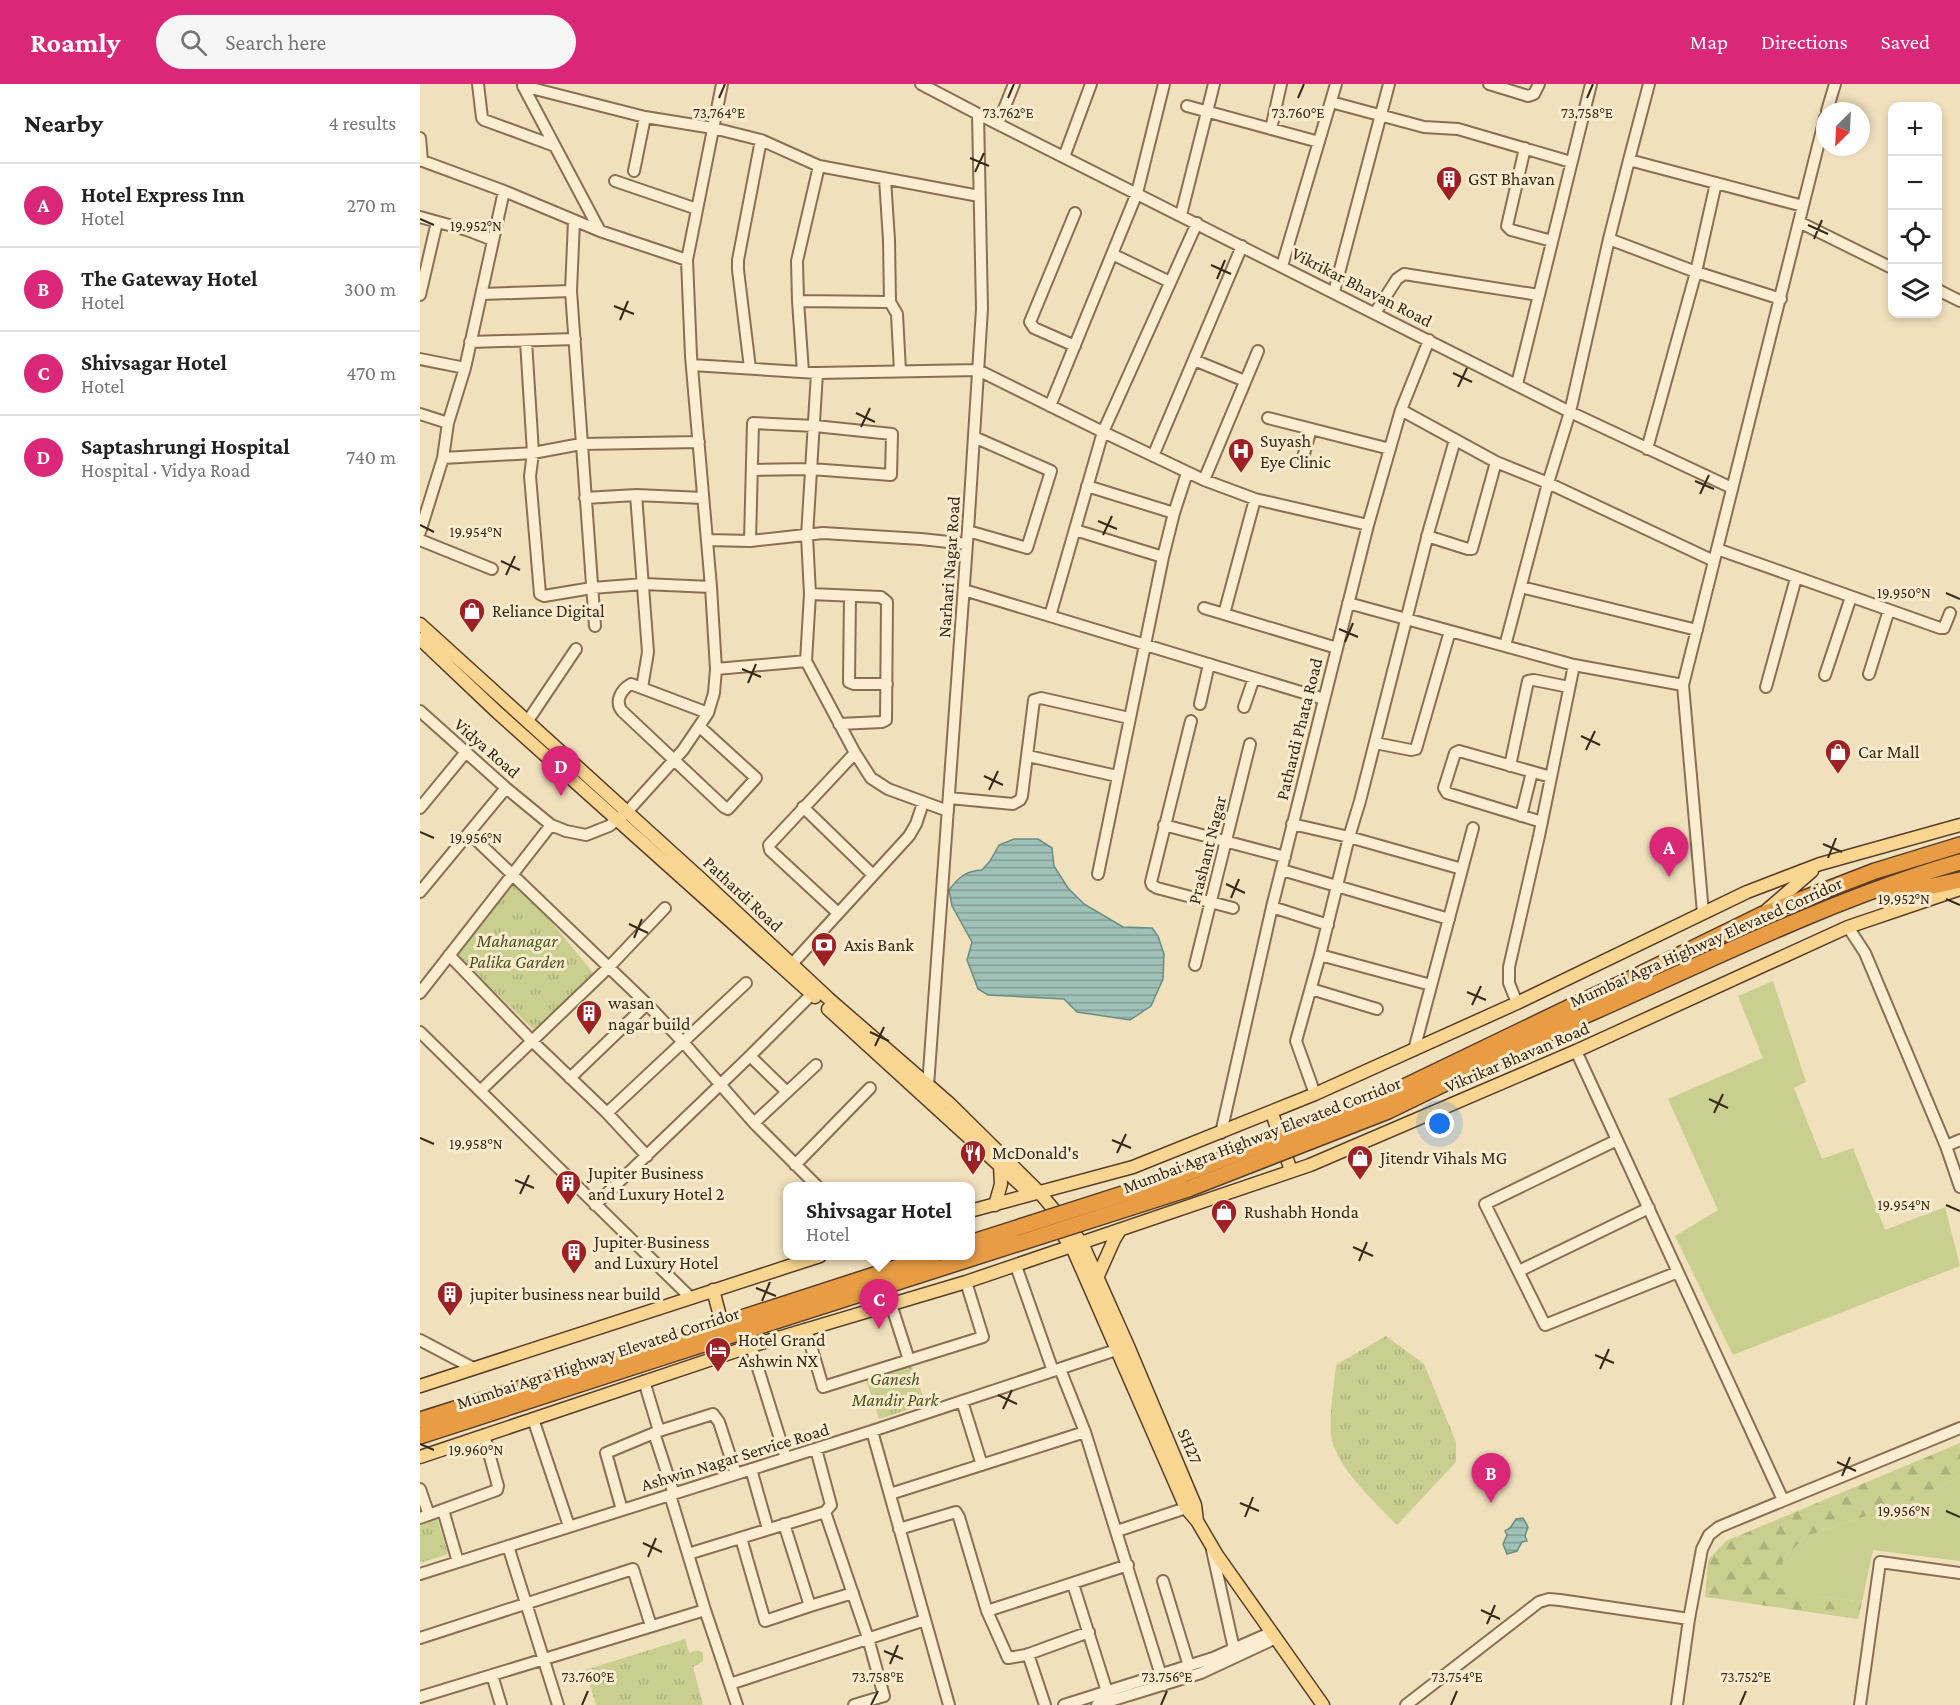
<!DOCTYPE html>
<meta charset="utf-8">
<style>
:root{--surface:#fff;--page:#f6f6f6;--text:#222;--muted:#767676;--line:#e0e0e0;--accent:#db2777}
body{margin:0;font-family:"Crimson Pro",serif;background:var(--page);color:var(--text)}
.controls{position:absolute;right:18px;top:18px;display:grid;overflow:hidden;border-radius:12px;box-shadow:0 3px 9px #0003}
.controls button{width:54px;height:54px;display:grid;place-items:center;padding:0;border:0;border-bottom:2px solid var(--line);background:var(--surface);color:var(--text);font:30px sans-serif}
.compass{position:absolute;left:1396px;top:18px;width:54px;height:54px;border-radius:50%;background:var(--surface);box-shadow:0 3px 9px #0003;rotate:204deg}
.you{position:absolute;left:1020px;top:1040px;width:21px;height:21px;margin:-15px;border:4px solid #fff;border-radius:50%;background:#1a73e8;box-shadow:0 0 0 9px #1a73e833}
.badge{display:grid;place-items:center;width:39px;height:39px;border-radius:50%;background:var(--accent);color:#fff;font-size:20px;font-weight:700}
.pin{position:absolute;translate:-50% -50px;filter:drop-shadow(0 2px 3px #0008)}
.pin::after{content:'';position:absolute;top:32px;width:21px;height:18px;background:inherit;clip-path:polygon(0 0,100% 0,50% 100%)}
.popup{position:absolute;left:363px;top:1098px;width:192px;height:78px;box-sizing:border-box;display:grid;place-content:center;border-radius:12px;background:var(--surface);filter:drop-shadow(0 2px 4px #0005);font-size:20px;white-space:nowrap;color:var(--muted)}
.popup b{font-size:22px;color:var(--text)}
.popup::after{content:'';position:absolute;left:50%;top:100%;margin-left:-12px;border:12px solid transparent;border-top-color:var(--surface)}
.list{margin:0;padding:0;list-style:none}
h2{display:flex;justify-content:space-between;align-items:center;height:78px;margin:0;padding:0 24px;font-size:26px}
h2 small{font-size:20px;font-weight:400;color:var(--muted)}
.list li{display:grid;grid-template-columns:39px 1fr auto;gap:18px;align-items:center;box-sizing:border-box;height:84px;padding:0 24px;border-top:2px solid var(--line)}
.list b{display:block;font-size:22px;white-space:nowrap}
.list p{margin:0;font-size:20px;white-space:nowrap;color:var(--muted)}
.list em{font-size:20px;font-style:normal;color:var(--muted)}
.icon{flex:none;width:33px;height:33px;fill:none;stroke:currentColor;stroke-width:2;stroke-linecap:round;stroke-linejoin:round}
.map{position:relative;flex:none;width:1540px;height:1621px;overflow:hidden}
header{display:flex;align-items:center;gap:36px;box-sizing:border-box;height:84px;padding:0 30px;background:var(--accent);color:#fff}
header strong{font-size:28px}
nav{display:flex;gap:33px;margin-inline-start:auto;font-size:21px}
.search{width:420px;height:54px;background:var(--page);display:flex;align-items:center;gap:15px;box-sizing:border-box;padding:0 21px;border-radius:33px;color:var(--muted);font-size:22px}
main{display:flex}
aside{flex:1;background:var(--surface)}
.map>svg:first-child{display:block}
</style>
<header>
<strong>Roamly</strong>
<div class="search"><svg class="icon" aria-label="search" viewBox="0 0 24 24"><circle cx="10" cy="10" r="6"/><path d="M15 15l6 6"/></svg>Search here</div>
<nav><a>Map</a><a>Directions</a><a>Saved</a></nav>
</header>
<main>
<aside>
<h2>Nearby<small>4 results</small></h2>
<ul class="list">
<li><span class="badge">A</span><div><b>Hotel Express Inn</b><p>Hotel</p></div><em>270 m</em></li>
<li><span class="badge">B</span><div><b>The Gateway Hotel</b><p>Hotel</p></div><em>300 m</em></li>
<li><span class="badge">C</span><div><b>Shivsagar Hotel</b><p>Hotel</p></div><em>470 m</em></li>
<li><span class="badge">D</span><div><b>Saptashrungi Hospital</b><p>Hospital · Vidya Road</p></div><em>740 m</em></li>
</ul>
</aside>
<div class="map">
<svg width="1540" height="1621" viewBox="0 0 1540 1621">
<defs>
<pattern id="forest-firs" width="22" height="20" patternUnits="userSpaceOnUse" patternTransform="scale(1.5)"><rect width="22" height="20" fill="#c9cf8f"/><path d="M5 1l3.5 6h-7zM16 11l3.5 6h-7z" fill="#adb27b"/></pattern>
<pattern id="park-tufts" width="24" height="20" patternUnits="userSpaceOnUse" patternTransform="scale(1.5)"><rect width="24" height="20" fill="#c9cf8f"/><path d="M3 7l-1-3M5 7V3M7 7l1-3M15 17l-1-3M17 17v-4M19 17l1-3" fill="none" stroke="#adb27b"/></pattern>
<pattern id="water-rules" width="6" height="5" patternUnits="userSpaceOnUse" patternTransform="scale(1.5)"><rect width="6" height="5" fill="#a0c1b7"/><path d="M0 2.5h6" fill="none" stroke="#839d94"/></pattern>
</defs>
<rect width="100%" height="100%" fill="#f1e0bc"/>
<path fill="#c9cf8f" d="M1353,897l33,101 -12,6 28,71 31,-11 32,82 60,-23 15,59 -227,89 -58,-119 43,-26 -50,-111 95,-41 -25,-62z
M1540,1392v85l-87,-11 -11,52c-26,-5 -64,-4 -87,-16l9,-28 22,-22 114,-38z"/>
<path fill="url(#forest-firs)" d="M1540,1359v33l-40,22 -114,38 -22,22 -8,28c22,12 60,11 86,16l-4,17 -153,-22 3,-37 18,-19z"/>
<path fill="url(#park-tufts)" d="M97,796l77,94 -60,56 -77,-75z
M966,1252l38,28 32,78v20l-59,63c-22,-23 -61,-57 -66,-90 -2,-18 3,-51 5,-70z
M490,1278l16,42 -47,15 -14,-43z
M16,1431l12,39 -28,9v-43z
M265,1555l4,14 9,-3 5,3v8l-10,6 10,38h-107l-11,-35z"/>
<path fill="url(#water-rules)" stroke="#678f84" stroke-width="1.5" d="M594,755h24l14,9 2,18 14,22 16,16 39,23 29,1 6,8 6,18 -1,25 -12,27 -21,14 -53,-8 -13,-13 -76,-4 -10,-6 -11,-29 5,-18 -20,-36 -3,-16c10,-13 16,-19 33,-20l8,-9 9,-16z
M1103,1434l5,9 -3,9 2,5 -5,1 -5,9 -10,3 -4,-10 4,-9 -2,-4 5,-3 6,-9z"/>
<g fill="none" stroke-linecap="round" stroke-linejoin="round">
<g stroke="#896f54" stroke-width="14">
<path id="minor" d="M58,0l4,34 2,2 71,26
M103,0v2l122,31 68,11 48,12 58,26 160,30
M501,0l57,30 4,195 -13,206 -41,571 -2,5
M1069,0l39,12 6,-2 5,-10
M103,2l77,145
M911,18l93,25 34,2 113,33
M767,22l132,36
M1407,27l8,-27
M558,30l592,298 162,76
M578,40l16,-40
M851,45l10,-45
M0,54l2,23
M1105,64l-18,78 4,4 41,11
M644,73l27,-73
M0,76l84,31 96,40 87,29
M1209,76l20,-76
M214,87l11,-54
M195,97l82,28
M761,131l33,-131
M0,133l47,13 26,10
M154,137l-3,70 24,335
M1379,138l93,46
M1189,155l87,33 20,-89
M692,170l58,28
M862,182l54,-182
M1518,206l22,11
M914,208l55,-208
M62,210l89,-3
M0,211l17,-73
M378,217l92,1 -1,-62 -4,-61
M470,218l7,12 3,57
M955,229l22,-34 7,-5 135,21
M106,257l7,112 -3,23 10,118 4,2 48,-8 52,-4 67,3
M50,258l105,-3
M655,262l-41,-18 -4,-6 45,-109
M0,275l45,9
M774,276l51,21
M272,281l125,8 161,-3 125,62 101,48 51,19 113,26
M330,284l-12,-98v-10l23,-120
M383,288l-5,-71 -1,-40 22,-95
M397,289l-10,163 3,58 -4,67 49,92 16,25 17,11 60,22
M1097,300l74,-300
M630,322l87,-213 27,-109
M981,326l95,52 52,21 166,78
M0,330l28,9
M848,334l122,31
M1227,365l49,-177 85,27
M733,372l89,-210
M23,374l90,-5 48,-9 118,-2
M882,377l9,-32
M784,396l54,-129
M667,402l87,27
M216,411l12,157 -6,36
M165,414l51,-3 67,3
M835,415l-31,115 113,34
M655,446l88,27
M548,447l59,17 24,-77 -77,-34
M0,448l23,-74 5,-35 17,-55 39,-177
M1007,452l41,13h4l24,-87
M0,456l72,29
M287,456l43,1 73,-8 98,6 46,5
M330,457l3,-118 62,3 77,8 -1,41 -80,-6 -58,1
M1297,465l223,79h4l6,-15
M1101,503l176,43
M544,506l360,109
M390,510l71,3 6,5 -1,118 -4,2 -43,2
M430,512l-1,86 5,2h33
M928,519l226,62 109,20
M784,524l20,6
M630,532l53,-184 94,-209
M1085,562l43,-163 22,-71 39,-173 20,-79 174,46
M296,585l90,-8
M1449,590l20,-64
M1405,591l26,-78
M1346,603l30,-109
M780,620l9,-40
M824,623l10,-29
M0,627l86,77 45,37 15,6 20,4 23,-9 18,-14 56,-62 25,-37 6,-20 2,-24 -5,-82 -20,-231 -4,-96 35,-176
M771,637l-40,161 1,3 5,3 76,20
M107,638l49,-73
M280,643l56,51 -28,31 -4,-2 -102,-96c-8,-10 0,-22 9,-27l77,29
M955,659l36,7 5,-1 34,-118
M608,672l89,20
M1090,682l18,-85 6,-1 35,7
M529,714l64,6 7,-4 2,-4 12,-96 7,-2 88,20
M383,723l70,68
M0,724l46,-56
M1101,732l11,-44
M1122,738l-95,-29 -3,-5 11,-35 4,-2 92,26
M872,740l57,13 113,32
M744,741l121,32
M49,749l178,171 36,38 71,81 63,63
M862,786l167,49
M678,790l65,-317 11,-44 13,-40
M0,808l86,-104
M852,823l56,18
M418,829l-68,-63 -1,-5 86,-92
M1283,829l-20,-228 142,-567
M1428,843l17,26 81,193 14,41
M29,871l83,86 75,72 40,43
M900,871l111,30
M372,880l117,-128 7,-12 7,-21
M775,881l55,-221
M891,905l66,20
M0,909l131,-168
M1097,919l-8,-20v-16l30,-131 35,-171
M0,948l270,265
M994,966l59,-222
M1156,967l207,449
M330,972l37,36
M150,994l77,-74
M60,1007l128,-123 57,-60
M895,1010l-19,-53 24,-86 29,-118 11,-36 69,-271 26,-90
M187,1029l139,-130
M334,1039l62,-58
M801,1049l51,-226 96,-382 33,-115 28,-70
M1197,1056l-132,64 60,121 133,-53
M1526,1062l14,-6
M375,1081l75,-77
M175,1121l155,-149 66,-66
M596,1182l37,105
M1099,1187l130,-63
M471,1220l18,56
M386,1245l17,58 160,-50 -17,-55
M0,1256l53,28
M331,1262l35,112
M640,1285l25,63
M224,1297l15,50
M542,1317l20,64
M113,1335l36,107
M452,1347l77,274
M234,1349l20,61
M396,1365l15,56 -6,7
M331,1385l17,60
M0,1405l9,26
M470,1410l195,-62 79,253
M250,1411l35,115
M23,1426l15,52
M202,1426l-16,-57 53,-22 54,-17 6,8 17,52
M0,1434l77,-28 1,-4 -14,-51
M479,1445l57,-17 3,5 28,94 21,47 18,-3 63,-23
M697,1447l69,-23
M321,1454l24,83 45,-15 -26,-82
M88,1462l50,159
M792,1466l22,99
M268,1470l137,-42 43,126 16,58 -30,9
M0,1490l452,-143 253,-84
M743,1497l26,85
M653,1500l36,114
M390,1522l43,-13
M567,1527l141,-46
M0,1554l213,-69 18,57
M608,1570l17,51
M72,1591l9,30
M310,1600l195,-64
M0,1613l285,-87 32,95
M644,1621l149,-47 59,-26
M677,1621l104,-32 75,-35
M986,1621l133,-103 10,-3 11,1 129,19
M1257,1621l12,-86 13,-70 7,-14 10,-8 241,-99
M1440,1621l20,-143 80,11"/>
</g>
<g stroke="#563d29" stroke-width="15">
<path id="major" d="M0,540l281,255 128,120 121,105 89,88 43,51 46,103 67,159 2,16 20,34 106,150
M0,555l78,74 317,284
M1347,826l45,-39
M408,925l195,178
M852,1029l19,58
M575,1121l6,-21 -1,-17
M550,1127l163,-44 182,-73 202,-91 230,-111 73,-28 140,-39
M636,1142l16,21 114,261 11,13
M677,1194l17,-38 6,-10
M293,1206l11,41
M0,1302l400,-130
M0,1373l331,-111 215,-64 344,-117 266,-114 272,-124 112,-38"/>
</g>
<g stroke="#563d29" stroke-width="18">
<path id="highway" d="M1466,806l24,1 50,-11
M1152,922l46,-21 143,-70 114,-44 85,-26
M1164,932c123,-54 247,-117 376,-154
M0,1336l238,-75
M0,1352l243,-79"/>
</g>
<use href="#minor" stroke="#fbedcf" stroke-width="10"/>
<use href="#major" stroke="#f8d590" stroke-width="12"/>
<use href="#highway" stroke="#e89d45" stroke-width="15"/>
<g stroke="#563d29" stroke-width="18" stroke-linecap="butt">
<path id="highway-bridge" d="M550,1159l212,-68 199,-77 191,-92
M238,1261l275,-89
M243,1273l525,-168 200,-78 196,-95"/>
</g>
<use href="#highway-bridge" stroke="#e89d45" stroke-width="15"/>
</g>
<path fill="none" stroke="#37281a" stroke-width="2" d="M299,14l6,-14M588,14l6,-14M878,14l6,-14M1167,14l6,-14M550,74l19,8M555,88l9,-19M0,135l14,6M1388,141l20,9M1394,155l8,-19M791,181l20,9M797,195l8,-19M194,222l20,8M200,236l8,-19M1033,289l19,9M1038,303l9,-19M436,329l19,9M441,343l9,-19M1275,397l19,8M1280,410l9,-19M678,437l19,8M0,441l14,7M683,451l9,-19M81,477l19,9M86,491l9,-19M1526,509l14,6M919,545l19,8M925,558l8,-19M322,585l19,8M328,599l8,-19M1161,652l19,9M1166,666l9,-19M564,692l19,9M569,706l9,-19M0,748l14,6M1403,760l19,8M1408,774l8,-20M806,800l19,9M811,814l8,-19M1526,815l14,6M209,840l19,9M214,854l8,-19M1047,908l19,8M1052,921l9,-19M450,948l19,9M455,962l9,-19M1289,1015l19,9M1294,1029l9,-19M0,1054l14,6M692,1056l19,8M697,1069l9,-19M95,1096l19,8M100,1110l9,-19M1526,1121l14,6M933,1163l20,9M939,1177l8,-19M336,1204l20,8M342,1217l8,-19M1175,1271l19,8M1180,1285l9,-20M578,1311l19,9M583,1325l9,-19M0,1360l14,6M1417,1378l19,9M1422,1392l8,-19M820,1419l19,8M1526,1427l14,6M825,1433l8,-20M223,1459l19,9M228,1473l8,-19M1061,1526l19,9M1067,1540l8,-19M464,1567l19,8M470,1580l8,-19M162,1621l6,-14M451,1621l7,-14M741,1621l6,-14M1031,1621l6,-14M1320,1621l6,-14"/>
<defs>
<g id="building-pin" transform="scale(1.35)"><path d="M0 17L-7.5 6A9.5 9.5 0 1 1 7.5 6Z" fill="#9c2024" stroke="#f8eacc"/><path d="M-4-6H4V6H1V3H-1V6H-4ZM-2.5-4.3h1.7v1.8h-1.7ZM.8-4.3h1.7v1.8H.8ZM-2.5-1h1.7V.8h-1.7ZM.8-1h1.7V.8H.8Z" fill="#fff"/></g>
<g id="hospital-pin" transform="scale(1.35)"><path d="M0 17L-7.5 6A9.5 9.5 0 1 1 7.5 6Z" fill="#9c2024" stroke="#f8eacc"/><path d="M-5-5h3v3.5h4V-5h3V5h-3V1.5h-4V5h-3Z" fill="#fff"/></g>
<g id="shop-pin" transform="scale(1.35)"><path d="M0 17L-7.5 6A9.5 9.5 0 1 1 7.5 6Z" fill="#9c2024" stroke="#f8eacc"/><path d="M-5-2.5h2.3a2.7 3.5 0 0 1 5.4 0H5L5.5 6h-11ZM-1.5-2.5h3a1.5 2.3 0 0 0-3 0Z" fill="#fff"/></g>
<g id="bank-pin" transform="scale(1.35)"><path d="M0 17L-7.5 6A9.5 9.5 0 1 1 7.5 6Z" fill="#9c2024" stroke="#f8eacc"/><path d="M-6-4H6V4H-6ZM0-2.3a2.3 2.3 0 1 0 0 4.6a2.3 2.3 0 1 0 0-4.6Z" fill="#fff"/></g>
<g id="restaurant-pin" transform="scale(1.35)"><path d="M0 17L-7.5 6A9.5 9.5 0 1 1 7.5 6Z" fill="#9c2024" stroke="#f8eacc"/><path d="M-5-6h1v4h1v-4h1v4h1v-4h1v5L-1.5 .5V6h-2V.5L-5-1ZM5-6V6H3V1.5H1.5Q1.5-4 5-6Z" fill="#fff"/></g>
<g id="hotel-pin" transform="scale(1.35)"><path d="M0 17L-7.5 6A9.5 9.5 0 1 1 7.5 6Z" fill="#9c2024" stroke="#f8eacc"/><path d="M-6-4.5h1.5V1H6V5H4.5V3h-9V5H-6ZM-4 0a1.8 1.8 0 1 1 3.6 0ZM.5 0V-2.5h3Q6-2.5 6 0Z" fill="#fff"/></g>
</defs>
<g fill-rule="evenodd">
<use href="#building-pin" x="1029" y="95"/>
<use href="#hospital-pin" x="821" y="367"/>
<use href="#shop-pin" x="52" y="527"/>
<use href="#shop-pin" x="1418" y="668"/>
<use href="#bank-pin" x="404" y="861"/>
<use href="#building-pin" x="169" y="929"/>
<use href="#restaurant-pin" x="553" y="1069"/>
<use href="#shop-pin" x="940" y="1074"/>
<use href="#building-pin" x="148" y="1099"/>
<use href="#shop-pin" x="804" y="1128"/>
<use href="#building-pin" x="154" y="1168"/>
<use href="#building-pin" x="30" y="1210"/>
<use href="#hotel-pin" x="298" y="1266"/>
</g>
<g text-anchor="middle" stroke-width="6" stroke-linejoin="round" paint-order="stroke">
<g font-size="18" fill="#37281a" stroke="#f8eacc" text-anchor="start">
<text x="1048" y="101">GST Bhavan</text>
<text x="840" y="363">Suyash<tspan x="840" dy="21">Eye Clinic</tspan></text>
<text x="72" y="533">Reliance Digital</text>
<text x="1438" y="674">Car Mall</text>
<text x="424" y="867">Axis Bank</text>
<text x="188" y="925">wasan<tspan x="188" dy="21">nagar build</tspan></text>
<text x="572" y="1075">McDonald's</text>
<text x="960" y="1080">Jitendr Vihals MG</text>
<text x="168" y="1095">Jupiter Business<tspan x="168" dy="21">and Luxury Hotel 2</tspan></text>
<text x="824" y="1134">Rushabh Honda</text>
<text x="174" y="1164">Jupiter Business<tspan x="174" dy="21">and Luxury Hotel</tspan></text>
<text x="50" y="1216">jupiter business near build</text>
<text x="318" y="1262">Hotel Grand<tspan x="318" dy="21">Ashwin NX</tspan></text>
</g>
<g font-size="18" fill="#37281a" stroke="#f8eacc">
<text transform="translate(942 203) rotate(27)" y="6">Vikrikar Bhavan Road</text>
<text transform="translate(529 483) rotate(-86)" y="6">Narhari Nagar Road</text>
<text transform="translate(879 645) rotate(-76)" y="6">Pathardi Phata Road</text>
<text transform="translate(67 664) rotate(41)" y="6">Vidya Road</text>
<text transform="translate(787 766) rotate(-76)" y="6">Prashant Nagar</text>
<text transform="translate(323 810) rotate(43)" y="6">Pathardi Road</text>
<text transform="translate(1286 858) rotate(-24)" y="6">Mumbai Agra Highway Elevated Corridor</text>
<text transform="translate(1097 973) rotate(-23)" y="6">Vikrikar Bhavan Road</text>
<text transform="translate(842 1051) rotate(-21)" y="6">Mumbai Agra Highway Elevated Corridor</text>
<text transform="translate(178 1274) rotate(-18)" y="6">Mumbai Agra Highway Elevated Corridor</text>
<text transform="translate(770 1362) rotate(67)" y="6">SH27</text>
<text transform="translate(315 1373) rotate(-17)" y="6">Ashwin Nagar Service Road</text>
</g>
<g font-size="18" font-style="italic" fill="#49551f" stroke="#f8eacc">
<text x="97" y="863">Mahanagar<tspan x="97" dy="21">Palika Garden</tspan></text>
<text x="475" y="1301">Ganesh<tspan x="475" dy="21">Mandir Park</tspan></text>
</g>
</g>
<g font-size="15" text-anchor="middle" fill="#37281a" stroke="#f8eacc" stroke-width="6" stroke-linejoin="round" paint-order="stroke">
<text x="588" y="34">73.762°E</text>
<text x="878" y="34">73.760°E</text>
<text x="1167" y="34">73.758°E</text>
<text x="299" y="34">73.764°E</text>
<text x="56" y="147">19.952°N</text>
<text x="56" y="453">19.954°N</text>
<text x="1484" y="514">19.950°N</text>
<text x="56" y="759">19.956°N</text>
<text x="1484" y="820">19.952°N</text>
<text x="56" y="1065">19.958°N</text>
<text x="1484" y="1126">19.954°N</text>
<text x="56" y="1371">19.960°N</text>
<text x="1484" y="1432">19.956°N</text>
<text x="168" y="1598">73.760°E</text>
<text x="458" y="1598">73.758°E</text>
<text x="747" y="1598">73.756°E</text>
<text x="1037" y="1598">73.754°E</text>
<text x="1326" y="1598">73.752°E</text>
</g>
</svg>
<div class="controls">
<button>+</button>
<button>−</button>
<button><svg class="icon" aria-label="locate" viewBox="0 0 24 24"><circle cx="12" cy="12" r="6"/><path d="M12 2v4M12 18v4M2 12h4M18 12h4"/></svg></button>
<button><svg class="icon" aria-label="layers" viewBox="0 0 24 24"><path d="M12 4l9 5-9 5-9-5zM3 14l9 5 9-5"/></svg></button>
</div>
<svg class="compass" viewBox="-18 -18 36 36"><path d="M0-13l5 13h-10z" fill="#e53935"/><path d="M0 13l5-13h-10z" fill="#767676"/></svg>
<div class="you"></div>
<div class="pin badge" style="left:1249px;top:793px">A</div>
<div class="pin badge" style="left:1071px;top:1419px">B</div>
<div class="pin badge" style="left:459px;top:1245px">C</div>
<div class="popup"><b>Shivsagar Hotel</b>Hotel</div>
<div class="pin badge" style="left:141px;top:712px">D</div>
</div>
</main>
